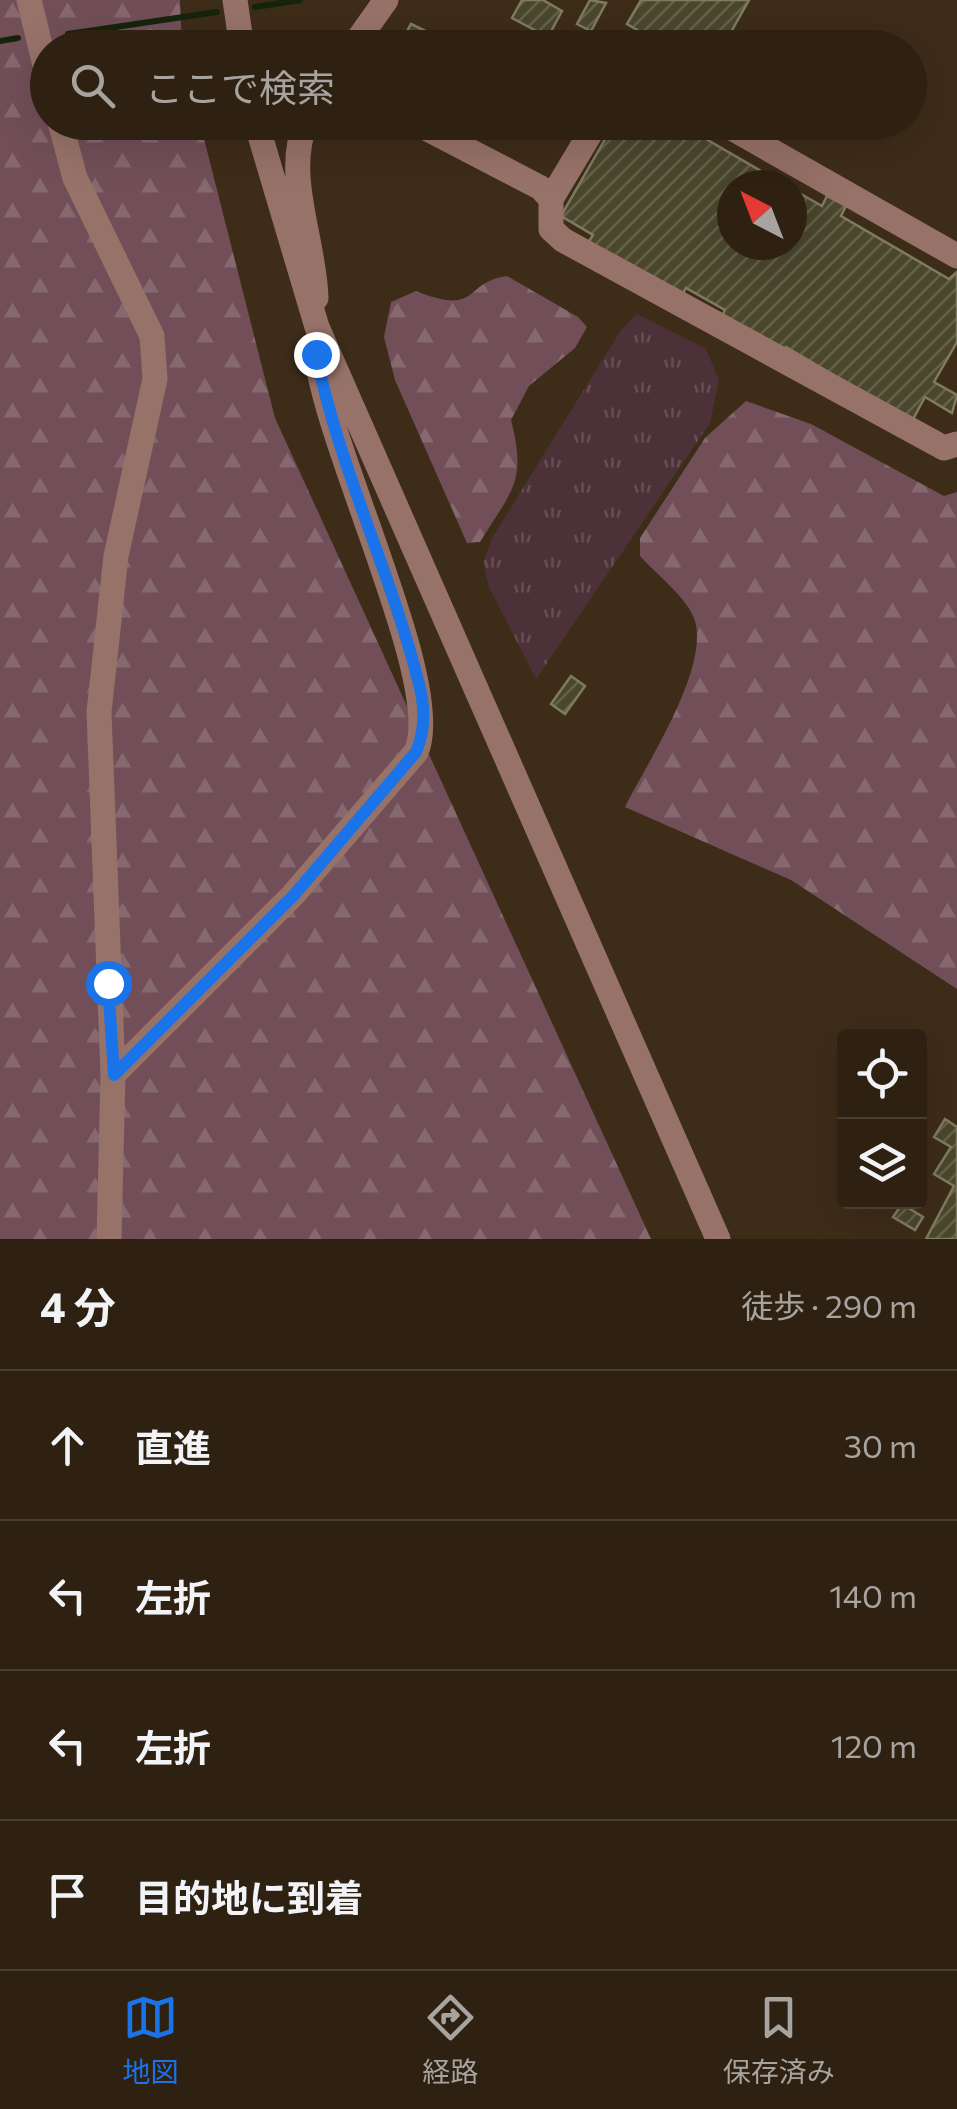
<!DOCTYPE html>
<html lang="ja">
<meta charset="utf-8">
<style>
:root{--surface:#2e2112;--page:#3a2e20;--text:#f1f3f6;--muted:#a7a39f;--line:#493e32;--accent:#1a73e8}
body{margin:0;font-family:Commissioner,"Noto Sans JP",sans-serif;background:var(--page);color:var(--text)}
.controls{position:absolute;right:30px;bottom:30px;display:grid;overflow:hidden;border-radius:10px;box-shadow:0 10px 40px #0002}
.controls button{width:90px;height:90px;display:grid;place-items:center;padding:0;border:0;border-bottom:2px solid var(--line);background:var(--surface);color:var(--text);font:50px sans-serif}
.compass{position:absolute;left:717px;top:170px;width:90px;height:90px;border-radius:50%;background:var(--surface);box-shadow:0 10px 40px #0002;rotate:318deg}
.stop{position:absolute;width:30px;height:30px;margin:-22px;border:8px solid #1a73e8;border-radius:50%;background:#fff}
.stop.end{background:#1a73e8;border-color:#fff;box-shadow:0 2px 10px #0008}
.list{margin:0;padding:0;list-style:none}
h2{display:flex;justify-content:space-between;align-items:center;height:130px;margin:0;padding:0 40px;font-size:42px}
h2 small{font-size:32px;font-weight:400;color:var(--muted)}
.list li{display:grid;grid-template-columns:65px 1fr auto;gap:30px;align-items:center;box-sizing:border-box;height:150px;padding:0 40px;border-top:2px solid var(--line)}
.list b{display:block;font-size:38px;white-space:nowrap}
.list em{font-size:32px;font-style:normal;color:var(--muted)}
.icon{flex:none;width:55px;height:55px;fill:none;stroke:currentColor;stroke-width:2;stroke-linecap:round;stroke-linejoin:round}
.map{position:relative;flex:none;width:957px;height:1239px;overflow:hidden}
.search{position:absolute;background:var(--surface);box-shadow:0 10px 40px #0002;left:30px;right:30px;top:30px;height:110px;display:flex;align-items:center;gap:25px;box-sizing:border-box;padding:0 35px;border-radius:55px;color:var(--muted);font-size:38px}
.sheet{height:730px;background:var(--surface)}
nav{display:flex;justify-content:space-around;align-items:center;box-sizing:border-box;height:140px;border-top:2px solid var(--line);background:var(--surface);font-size:28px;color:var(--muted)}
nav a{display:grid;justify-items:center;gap:5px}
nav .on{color:var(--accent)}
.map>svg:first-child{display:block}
</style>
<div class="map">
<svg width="957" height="1239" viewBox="0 0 957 1239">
<defs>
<pattern id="grass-tufts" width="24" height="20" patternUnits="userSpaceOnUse" patternTransform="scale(2.5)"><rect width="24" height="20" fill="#4d3138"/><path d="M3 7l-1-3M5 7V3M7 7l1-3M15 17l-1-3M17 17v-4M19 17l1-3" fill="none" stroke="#674e54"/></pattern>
<pattern id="forest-firs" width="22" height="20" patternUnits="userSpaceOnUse" patternTransform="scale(2.5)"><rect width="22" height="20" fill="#724f58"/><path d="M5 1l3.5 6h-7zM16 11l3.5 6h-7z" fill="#86686f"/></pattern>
<pattern id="building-hatch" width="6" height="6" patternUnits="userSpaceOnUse" patternTransform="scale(2.5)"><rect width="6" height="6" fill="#4b472d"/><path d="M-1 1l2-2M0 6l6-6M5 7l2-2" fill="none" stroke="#65614a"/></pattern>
</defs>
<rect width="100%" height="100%" fill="#3d2c18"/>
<path fill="url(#grass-tufts)" d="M637,314l69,35 13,31 -9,43 -174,256 -47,-92 -6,-24 9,-25 129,-208z"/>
<path fill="url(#forest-firs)" d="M0,0h180l2,47 -134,1v74l152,1 75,295 376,821h-651z
M507,276l71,41 9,10 -12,21 -46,38 -18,34c16,62 1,70 -31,122l-13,1 -72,-163 -11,-43 7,-35 25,-11c65,26 46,-9 91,-15z
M746,401l65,23 133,72 13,-4v497l-166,-109 -166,-73c22,-44 84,-138 70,-186 -6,-22 -40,-48 -55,-65v-18l65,-100z"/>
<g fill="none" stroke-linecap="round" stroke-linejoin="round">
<path stroke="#15240b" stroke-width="6" d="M255,7l45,-7
M68,34l149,-22
M0,41l18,-3"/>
</g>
<path fill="url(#building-hatch)" stroke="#7f7b5f" stroke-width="2.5" d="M522,0h21l19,11 -14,26 -36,-19z
M590,0l16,3 -15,28 -14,-7z
M641,0h108l-27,48h-53l-42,-24z
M411,24l19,9 -8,15h-24z
M615,122h78l17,10 -4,7 79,46h-53v60h60v-56l30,17 5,-10 19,10 -5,10 108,63 8,-7v70l-23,40 23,13 -5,18 -27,-16 -13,24 -126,-74 -3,5 -61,-36 3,-6 -39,-22 -5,9 -93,-54 5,-8 -32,-19z
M571,676l14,10 -20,28 -14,-10z
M945,1119l12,8v112h-31l28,-53 -20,-12 17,-27 -17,-10z
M902,1204l21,13 -8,13 -22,-13z"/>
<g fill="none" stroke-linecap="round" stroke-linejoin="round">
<path stroke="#977268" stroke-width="25" d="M29,0l19,77
M235,0l7,48
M352,48l34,-48
M60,122l15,56 77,158 3,43 -39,177 -17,156 14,363 -4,164
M256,122l61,205 401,912
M306,122c-23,53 9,120 10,176
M414,122l127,66 10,11
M597,122l-46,77v30l12,11 381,208 13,-4
M721,122l236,134
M113,1075l180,-180 123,-143c31,-68 -95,-312 -101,-409"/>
</g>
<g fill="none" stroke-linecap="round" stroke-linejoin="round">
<path stroke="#1a73e8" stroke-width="12" d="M108,983l6,92 180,-180 122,-143c9,-21 9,-45 3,-68 -28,-112 -80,-216 -103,-330"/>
</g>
</svg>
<div class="controls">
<button><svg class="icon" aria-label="locate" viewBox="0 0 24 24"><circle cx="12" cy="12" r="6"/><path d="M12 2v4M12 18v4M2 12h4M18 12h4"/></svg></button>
<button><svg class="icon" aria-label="layers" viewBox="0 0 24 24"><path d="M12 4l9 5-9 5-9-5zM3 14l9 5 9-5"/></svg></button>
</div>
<svg class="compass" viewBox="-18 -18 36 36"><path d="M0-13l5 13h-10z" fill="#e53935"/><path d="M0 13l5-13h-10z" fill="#a7a39f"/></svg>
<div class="stop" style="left:108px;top:983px"></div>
<div class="stop end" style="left:316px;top:354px"></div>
<div class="search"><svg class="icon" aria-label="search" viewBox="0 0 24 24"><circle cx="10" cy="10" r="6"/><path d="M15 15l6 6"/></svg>ここで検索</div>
</div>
<section class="sheet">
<h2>4 分<small>徒歩 · 290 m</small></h2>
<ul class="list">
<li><svg class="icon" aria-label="ahead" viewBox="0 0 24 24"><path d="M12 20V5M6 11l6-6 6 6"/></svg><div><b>直進</b></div><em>30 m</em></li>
<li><svg class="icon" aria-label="left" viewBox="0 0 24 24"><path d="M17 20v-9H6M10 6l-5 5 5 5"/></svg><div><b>左折</b></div><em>140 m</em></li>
<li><svg class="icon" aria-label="left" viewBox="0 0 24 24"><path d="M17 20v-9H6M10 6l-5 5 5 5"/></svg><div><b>左折</b></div><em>120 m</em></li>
<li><svg class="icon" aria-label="arrive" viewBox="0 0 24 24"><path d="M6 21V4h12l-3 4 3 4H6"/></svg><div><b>目的地に到着</b></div></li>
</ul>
</section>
<nav>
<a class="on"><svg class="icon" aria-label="map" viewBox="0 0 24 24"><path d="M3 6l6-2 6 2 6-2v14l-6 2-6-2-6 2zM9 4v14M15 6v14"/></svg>地図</a>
<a><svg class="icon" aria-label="directions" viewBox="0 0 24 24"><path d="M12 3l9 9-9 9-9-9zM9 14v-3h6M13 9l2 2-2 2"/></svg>経路</a>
<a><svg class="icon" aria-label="saved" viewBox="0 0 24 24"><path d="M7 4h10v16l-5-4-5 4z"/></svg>保存済み</a>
</nav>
